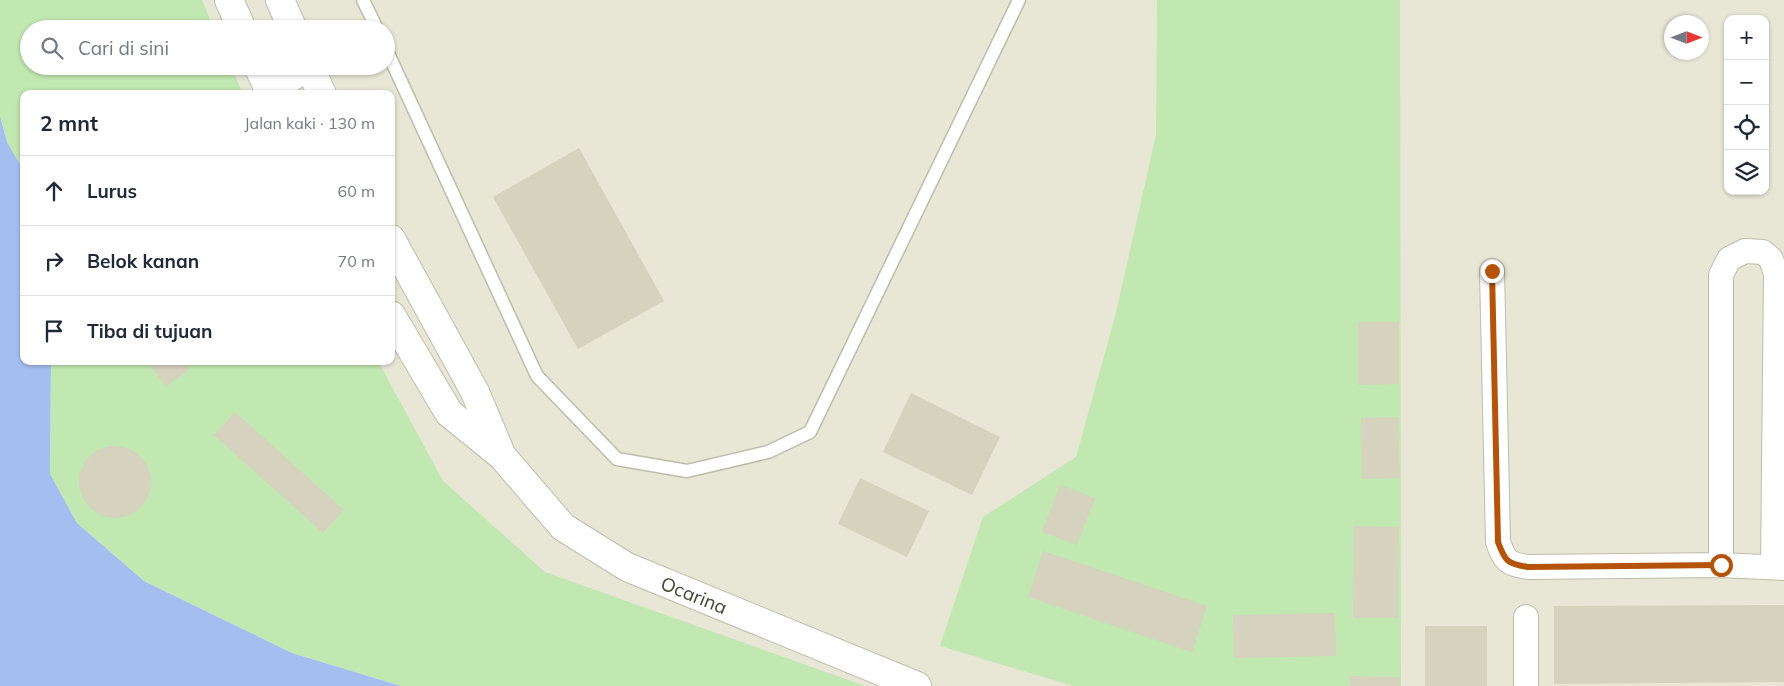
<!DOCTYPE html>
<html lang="id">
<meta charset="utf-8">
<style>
:root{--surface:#fff;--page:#f2f2f3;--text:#1f2937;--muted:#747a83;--line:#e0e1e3}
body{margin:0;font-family:Mulish,sans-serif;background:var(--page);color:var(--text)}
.controls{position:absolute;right:15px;top:15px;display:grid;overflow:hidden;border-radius:10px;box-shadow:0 1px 4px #0004}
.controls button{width:45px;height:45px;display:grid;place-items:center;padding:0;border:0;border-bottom:1px solid var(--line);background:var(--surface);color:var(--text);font:25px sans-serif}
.compass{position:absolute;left:1664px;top:15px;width:45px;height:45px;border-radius:50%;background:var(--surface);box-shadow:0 1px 4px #0004;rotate:90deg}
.stop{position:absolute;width:15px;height:15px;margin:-11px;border:4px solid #b45309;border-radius:50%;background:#fff}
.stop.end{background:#b45309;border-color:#fff;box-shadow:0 1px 5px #0008}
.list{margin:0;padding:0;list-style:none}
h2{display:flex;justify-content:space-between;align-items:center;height:65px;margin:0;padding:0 20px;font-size:21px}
h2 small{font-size:16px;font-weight:400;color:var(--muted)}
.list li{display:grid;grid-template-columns:32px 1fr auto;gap:15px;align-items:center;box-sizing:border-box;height:70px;padding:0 20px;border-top:1px solid var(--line)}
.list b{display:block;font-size:19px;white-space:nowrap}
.list em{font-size:16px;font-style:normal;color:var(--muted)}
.icon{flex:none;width:28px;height:28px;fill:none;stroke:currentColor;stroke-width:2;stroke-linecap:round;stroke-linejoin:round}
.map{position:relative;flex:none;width:1784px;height:686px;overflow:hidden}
.search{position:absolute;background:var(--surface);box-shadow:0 1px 4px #0004;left:20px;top:20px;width:375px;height:55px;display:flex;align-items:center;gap:12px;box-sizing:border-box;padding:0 18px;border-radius:28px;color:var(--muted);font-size:19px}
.panel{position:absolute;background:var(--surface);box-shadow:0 1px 4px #0004;left:20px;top:90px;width:375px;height:275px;border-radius:10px}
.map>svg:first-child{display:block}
</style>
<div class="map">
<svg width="1784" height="686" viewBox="0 0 1784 686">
<rect width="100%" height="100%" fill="#f4f3e7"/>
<path fill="#e8e6d5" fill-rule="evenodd" d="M0,0h1784v686h-1383l-350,-325h340v-267h-367v77l-24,-55zM1728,19h37v172h-37zM1672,22h30v30h-30zM29,29h357v37h-357z"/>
<path fill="#c1e8b0" d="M0,0h202l12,29h-185v37h202l12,28h-219v77l-17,-29 -7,-26z
M1157,0h243l1,686h-328l-133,-40 43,-129 93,-60 39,-140 41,-182z
M51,361h327l65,120 102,91 320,114h-464l-109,-33 -148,-72 -67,-58 -27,-49z"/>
<path fill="#a4bef0" d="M0,116l7,26 17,29v190h27l-1,113 27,49 67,58 148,72 109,33h-401z"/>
<path fill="#d5d2bd" d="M579,148l85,153 -86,48 -85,-152z
M1358,322h41v62l-41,1z
M147,361h36l6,8 -23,18z
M911,393l89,44 -28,58 -89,-43z
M235,412l109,98 -21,23 -109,-98z
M1398,417l2,61 -38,1 -1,-61z
M79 482a36 36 0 1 1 72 0a36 36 0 1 1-72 0Z
M860,478l69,33 -22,46 -69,-33z
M1060,485l35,13 -18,47 -35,-13z
M1354,526l45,1 -1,91h-45z
M1043,551l164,55 -15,46 -164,-55z
M1784,605v77l-230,2v-78z
M1335,613l1,43 -102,2 -1,-43z
M1425,626h62v60h-62z
M1350,676l50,1v9h-50z"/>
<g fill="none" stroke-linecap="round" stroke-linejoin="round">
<g stroke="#bfbdaa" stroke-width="15">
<path id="service" d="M363,0l14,29
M386,49l151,327 80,83 70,12 81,-19 42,-20 209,-432"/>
</g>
<g stroke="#bfbdaa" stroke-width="26">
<path id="minor" d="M1492,271l6,271c7,19 9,22 30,25l193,-2 63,3
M1721,565v-290l8,-16 16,-8 18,1 8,7 5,15 -3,293
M1526,617v69"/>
</g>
<g stroke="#bfbdaa" stroke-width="30">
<path id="tertiary" d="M229,0l13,29
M280,0l13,29
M258,66l13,28
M309,66l13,28
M269,91l40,-25
M391,239l84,153 26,62
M391,315l58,98 53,43 61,71 64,40 290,119"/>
</g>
<use href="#service" stroke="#fff" stroke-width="12"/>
<use href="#minor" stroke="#fff" stroke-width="24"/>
<use href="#tertiary" stroke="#fff" stroke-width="28"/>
</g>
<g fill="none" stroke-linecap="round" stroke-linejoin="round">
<path stroke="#b45309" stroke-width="6" d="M1492,271l6,271c7,19 9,22 30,25l193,-2"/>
</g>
<g text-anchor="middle" stroke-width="4.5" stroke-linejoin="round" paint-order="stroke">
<g font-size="19" fill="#474436" stroke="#fff">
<text transform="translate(694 595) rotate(22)" y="7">Ocarina</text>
</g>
</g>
</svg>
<div class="controls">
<button>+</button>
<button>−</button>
<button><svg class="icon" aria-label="locate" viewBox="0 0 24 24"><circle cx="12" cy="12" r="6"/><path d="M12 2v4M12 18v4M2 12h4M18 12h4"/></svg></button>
<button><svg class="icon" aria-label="layers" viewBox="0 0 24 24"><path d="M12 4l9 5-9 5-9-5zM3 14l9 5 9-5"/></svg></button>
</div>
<svg class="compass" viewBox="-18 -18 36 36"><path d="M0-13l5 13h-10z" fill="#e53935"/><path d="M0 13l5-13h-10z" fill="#747a83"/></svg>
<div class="stop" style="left:1721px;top:565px"></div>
<div class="stop end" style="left:1492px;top:271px"></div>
<div class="search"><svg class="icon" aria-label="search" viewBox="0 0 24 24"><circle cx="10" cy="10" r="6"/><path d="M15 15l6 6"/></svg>Cari di sini</div>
<section class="panel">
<h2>2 mnt<small>Jalan kaki · 130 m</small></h2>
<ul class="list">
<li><svg class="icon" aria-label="ahead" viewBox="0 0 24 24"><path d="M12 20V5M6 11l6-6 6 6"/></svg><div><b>Lurus</b></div><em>60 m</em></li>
<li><svg class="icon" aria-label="right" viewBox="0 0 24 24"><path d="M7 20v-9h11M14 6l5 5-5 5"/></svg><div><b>Belok kanan</b></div><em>70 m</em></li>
<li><svg class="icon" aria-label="arrive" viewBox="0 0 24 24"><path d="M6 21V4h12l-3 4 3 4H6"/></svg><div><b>Tiba di tujuan</b></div></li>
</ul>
</section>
</div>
